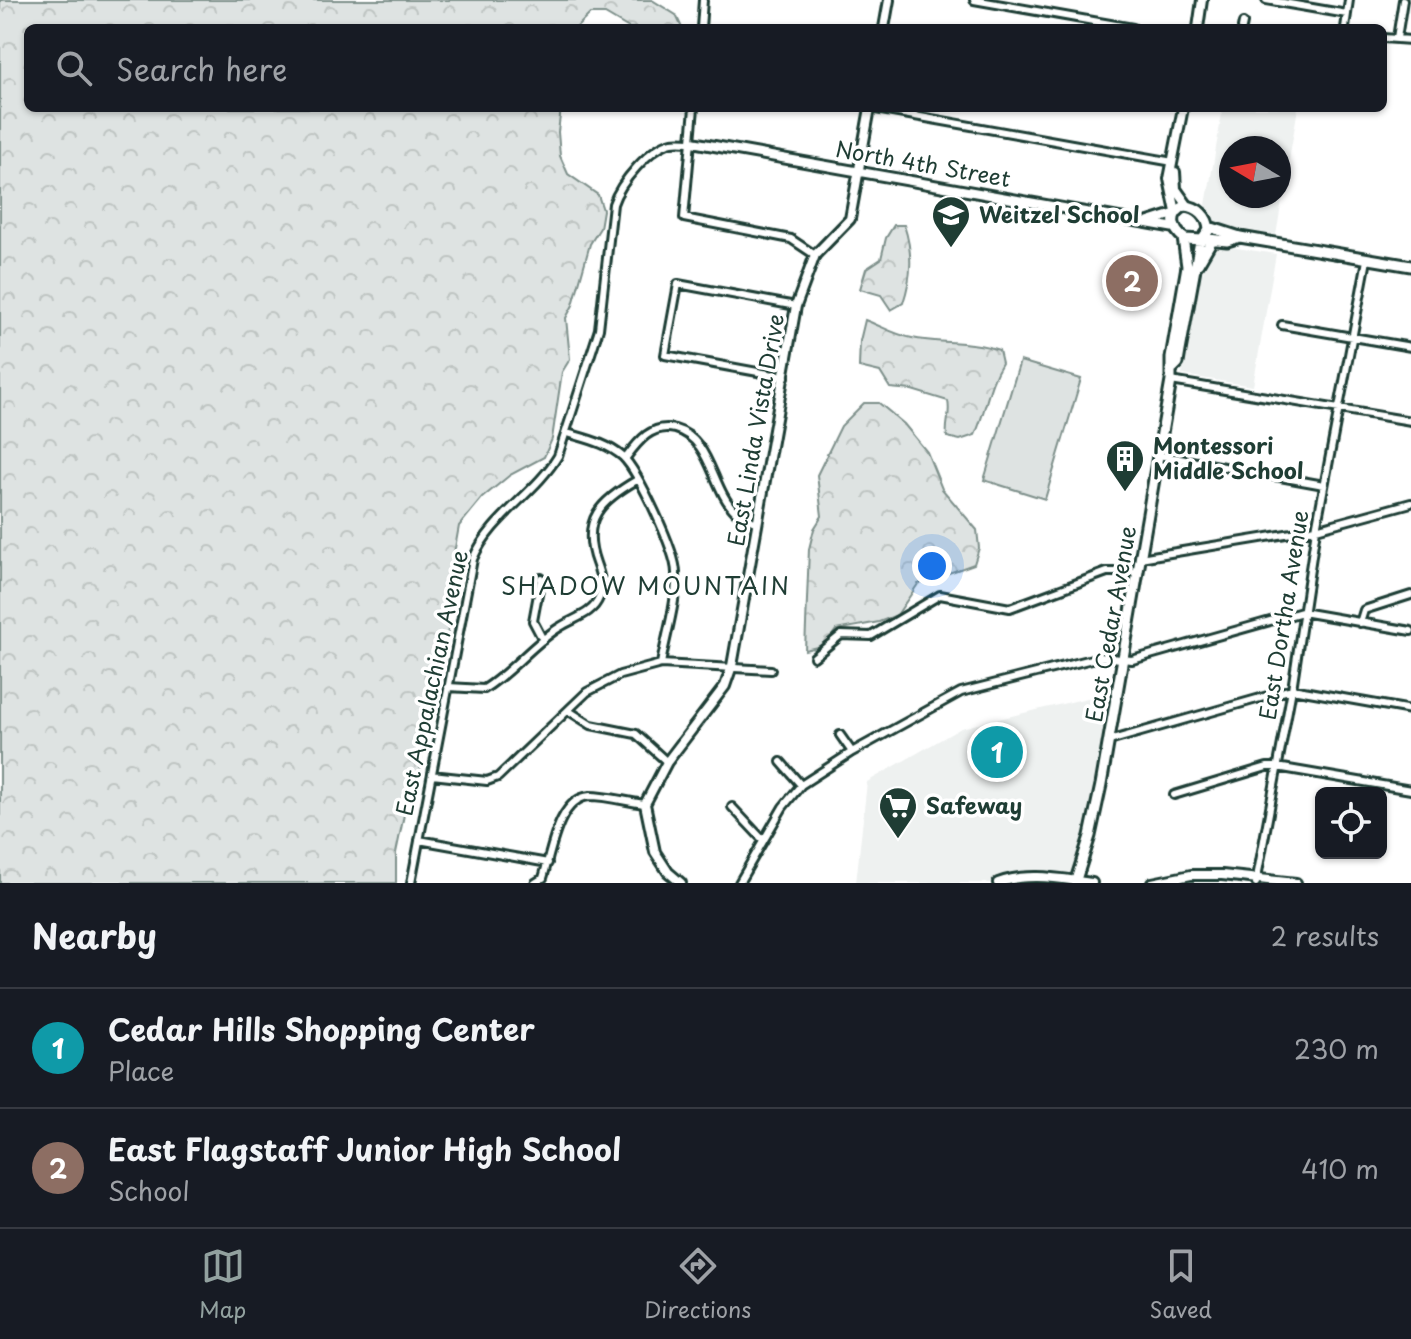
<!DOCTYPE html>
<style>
:root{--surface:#171b24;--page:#242831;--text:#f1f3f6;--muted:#9ea1a6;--line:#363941;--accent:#92a19f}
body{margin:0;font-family:"Playpen Sans",sans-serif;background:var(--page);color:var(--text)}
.controls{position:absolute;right:24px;bottom:24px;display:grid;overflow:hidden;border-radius:12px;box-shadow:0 2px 6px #0004}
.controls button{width:72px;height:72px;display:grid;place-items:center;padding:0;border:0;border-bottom:2px solid var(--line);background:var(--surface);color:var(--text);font:40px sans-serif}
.compass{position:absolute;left:1219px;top:136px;width:72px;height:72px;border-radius:50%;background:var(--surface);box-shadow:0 2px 6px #0004;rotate:280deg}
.you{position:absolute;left:932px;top:566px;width:28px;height:28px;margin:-20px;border:6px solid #fff;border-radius:50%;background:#1a73e8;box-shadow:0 0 0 12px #1a73e833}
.badge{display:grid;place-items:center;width:52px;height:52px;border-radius:50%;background:var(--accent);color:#fff;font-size:26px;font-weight:700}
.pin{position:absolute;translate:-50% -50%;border:4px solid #fff;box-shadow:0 2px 8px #0006}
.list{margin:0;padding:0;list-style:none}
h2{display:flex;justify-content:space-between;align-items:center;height:104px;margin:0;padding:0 32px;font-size:34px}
h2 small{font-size:26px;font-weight:400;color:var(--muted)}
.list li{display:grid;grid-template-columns:52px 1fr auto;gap:24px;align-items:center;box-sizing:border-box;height:120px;padding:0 32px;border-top:2px solid var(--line)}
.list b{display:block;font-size:30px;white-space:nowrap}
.list p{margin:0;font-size:26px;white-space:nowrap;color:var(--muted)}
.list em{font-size:26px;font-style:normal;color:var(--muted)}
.icon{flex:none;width:44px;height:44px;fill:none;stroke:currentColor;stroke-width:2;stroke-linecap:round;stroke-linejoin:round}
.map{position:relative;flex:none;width:1411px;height:883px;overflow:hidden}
.search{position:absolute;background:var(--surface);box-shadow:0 2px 6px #0004;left:24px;right:24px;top:24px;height:88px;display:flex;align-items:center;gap:20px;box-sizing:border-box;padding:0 28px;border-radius:12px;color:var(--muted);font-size:30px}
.sheet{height:344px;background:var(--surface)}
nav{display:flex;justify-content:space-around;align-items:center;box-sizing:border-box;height:112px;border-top:2px solid var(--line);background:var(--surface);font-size:22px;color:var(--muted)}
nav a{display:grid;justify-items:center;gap:4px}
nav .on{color:var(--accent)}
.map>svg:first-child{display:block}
</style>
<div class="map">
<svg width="1411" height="883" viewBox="0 0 1411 883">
<defs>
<pattern id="forest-crowns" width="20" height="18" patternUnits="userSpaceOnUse" patternTransform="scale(2)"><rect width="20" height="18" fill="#dee3e2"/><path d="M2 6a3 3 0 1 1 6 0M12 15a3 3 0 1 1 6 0" fill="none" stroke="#bec4c2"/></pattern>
</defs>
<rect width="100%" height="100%" fill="#fff"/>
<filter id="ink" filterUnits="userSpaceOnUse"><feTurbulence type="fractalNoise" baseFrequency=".0125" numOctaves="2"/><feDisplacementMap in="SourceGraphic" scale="16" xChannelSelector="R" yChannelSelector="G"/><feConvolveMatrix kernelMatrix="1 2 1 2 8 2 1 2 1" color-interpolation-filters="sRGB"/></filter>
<g filter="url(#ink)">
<path fill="#eef1f0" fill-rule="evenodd" d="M1223,108h75l-22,127 -73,-13zM1231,148h48v48h-48z
M1217,245l59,9 -23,132 -71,-11 13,-77 12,-40z
M1117,691l-8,50 -34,140 -34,-4 -43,6h-142l11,-101 94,-54z"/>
<path fill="url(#forest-crowns)" stroke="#7e908b" stroke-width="2" d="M0,0h652l24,15 6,13h-53l-24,-14h-15l-14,14h-548v80h533l-3,24 2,24 8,18 30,21 5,15 -3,18 -10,16 -17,61 -7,13 4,41 -8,13 -10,67 -8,18 -34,18 -28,23 -23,28 -8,44 -4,75 -5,20 -10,16 -6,20 -6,73 -5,20 -10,16 -9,43v30h-396z
M894,225h10c9,27 8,51 -1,78l-12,7 -10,-15 -21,-6 6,-20 15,-10 5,-21z
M865,320c16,6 30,15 47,18 29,6 58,2 87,12l3,13c-14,22 -16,48 -27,72l-15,5 -13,-3c-2,-14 4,-22 1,-36l-36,-11 -22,-2 -10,-16 -21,-5 1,-26z
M864,403h15l25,21 23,28 15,37 35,41 2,18 -5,16 -56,20 -21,31 -18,7 -43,8 -11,15 -20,5 4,-101 5,-20 8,-13 -5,-41 24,-49z"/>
<path fill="#dee3e2" stroke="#7e908b" stroke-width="2" d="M1020,361l61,18 -36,120 -61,-19z"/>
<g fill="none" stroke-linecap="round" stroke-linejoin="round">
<g stroke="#1f3d34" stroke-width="12">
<path id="minor" d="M974,0l159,28
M1266,0l81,14
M701,28l2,-28
M1242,28l1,-5
M1345,28l4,-28
M1383,38l28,2
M1397,38l6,-38
M694,108l-10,110 107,21 24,16
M870,108l303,54
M1282,325l129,22
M785,377l-120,-22 13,-71 118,22
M1171,381l240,40
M567,433c20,6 40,10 56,24 15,14 53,95 53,116 1,29 -10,62 -15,91
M1158,455l166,30
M625,459c12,-16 26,-36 50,-30 37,10 36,60 61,83 6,6 14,8 22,11
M1140,558l176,-29 95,-26
M541,578l-8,43 10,19
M1360,623l4,-13 47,-15
M814,657l27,-22 30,1 69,-41 70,13 97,-36h31
M448,687l36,2c28,-17 48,-45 76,-62 14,-9 33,-13 39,-29 5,-12 1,-24 -3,-35 -16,-44 6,-63 41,-83
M569,711l22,14 45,9 31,28
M840,735l12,17
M1109,741l183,-52 119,21
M781,762l20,23
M432,775l55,6 11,-4 89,-85 33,-17 41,-11 110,6
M1174,795l93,-28h10l134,23
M732,807l31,33
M419,840l129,23
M411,883l62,-324c18,-42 62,-65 85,-103l41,-127 14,-125c7,-21 37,-57 59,-62 6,-1 13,0 20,0
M535,883l8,-5c8,-25 15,-80 47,-82 17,0 38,6 55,8
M739,883l44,-76 18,-22 51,-33 109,-60 139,-35 32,3 170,-48 109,19
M1256,883l36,-194 24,-160 51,-269"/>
</g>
<g stroke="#1f3d34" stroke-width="14">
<path id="tertiary" d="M884,28l5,-28
M1198,28l4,-28
M692,142l483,86
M1175,172l1,17 12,17
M1176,212l-7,-33 14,-71
M1149,222l25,-8
M681,883l-13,-11 -13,-20 -10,-48 22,-42 58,-76 7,-20 64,-360 19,-51 35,-36 20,-111
M998,883c30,-11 62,-4 94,0
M1152,883l39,-8h31l74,8"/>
</g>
<g stroke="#1f3d34" stroke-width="15">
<path id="secondary" d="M1185,206c13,1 23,10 24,24l-7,10 -17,-1c-13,-9 -17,-25 0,-33z
M1209,227l31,10 171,29
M1208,239l19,2 13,-4
M1198,264l14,-24
M1173,368l5,-5 2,-12 20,-110
M1075,883l15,-47 11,-51 70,-404v-23l16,-92 -4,-28"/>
</g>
<use href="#minor" stroke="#fff" stroke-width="6"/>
<use href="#tertiary" stroke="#fff" stroke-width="8"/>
<use href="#secondary" stroke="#fff" stroke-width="9"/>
</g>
</g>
<defs>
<g id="school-pin" transform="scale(2)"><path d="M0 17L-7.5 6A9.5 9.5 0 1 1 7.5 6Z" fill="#1f3d34" stroke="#fff"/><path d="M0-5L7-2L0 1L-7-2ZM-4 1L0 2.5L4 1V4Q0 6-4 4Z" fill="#fff"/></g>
<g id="building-pin" transform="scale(2)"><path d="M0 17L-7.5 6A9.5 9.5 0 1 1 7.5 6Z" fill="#1f3d34" stroke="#fff"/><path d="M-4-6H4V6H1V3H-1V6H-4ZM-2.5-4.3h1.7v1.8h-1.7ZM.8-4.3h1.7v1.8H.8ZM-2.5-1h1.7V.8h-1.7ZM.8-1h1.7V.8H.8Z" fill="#fff"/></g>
<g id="supermarket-pin" transform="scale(2)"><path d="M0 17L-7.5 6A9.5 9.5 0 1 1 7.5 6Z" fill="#1f3d34" stroke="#fff"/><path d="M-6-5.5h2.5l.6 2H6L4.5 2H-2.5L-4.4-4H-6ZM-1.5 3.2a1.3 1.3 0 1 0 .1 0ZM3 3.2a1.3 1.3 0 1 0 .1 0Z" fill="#fff"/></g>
</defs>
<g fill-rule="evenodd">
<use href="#school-pin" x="951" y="215"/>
<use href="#building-pin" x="1125" y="459"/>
<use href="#supermarket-pin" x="898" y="806"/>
</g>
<g text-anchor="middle" stroke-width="7" stroke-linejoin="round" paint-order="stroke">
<g font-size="22" fill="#1f3d34" stroke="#fff">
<text transform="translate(923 164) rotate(10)" y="8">North 4th Street</text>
<text transform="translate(756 430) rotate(-80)" y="8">East Linda Vista Drive</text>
<text transform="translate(1284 615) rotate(-81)" y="8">East Dortha Avenue</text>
<text transform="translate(1111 624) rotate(-80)" y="8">East Cedar Avenue</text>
<text transform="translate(432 683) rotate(-78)" y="8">East Appalachian Avenue</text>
</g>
<g font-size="22" font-weight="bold" fill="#1f3d34" stroke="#fff" text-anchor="start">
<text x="979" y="223">Weitzel School</text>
<text x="1153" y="454">Montessori<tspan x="1153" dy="25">Middle School</tspan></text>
<text x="926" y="814">Safeway</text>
</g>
<g font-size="24" letter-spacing="2" fill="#1f3d34" stroke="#fff">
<text x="646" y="595">SHADOW MOUNTAIN</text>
</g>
</g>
</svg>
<div class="controls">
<button><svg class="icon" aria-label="locate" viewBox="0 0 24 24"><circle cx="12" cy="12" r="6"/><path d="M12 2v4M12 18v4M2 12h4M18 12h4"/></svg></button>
</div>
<svg class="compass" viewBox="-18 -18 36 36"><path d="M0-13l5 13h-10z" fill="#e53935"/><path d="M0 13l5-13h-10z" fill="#9ea1a6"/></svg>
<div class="you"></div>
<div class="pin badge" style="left:997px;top:752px;background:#0f9aa8">1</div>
<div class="pin badge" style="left:1132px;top:281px;background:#8d6e63">2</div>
<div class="search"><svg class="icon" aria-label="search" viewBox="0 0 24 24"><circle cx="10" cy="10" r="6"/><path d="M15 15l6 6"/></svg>Search here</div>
</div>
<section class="sheet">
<h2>Nearby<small>2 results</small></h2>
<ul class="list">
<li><span class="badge" style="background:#0f9aa8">1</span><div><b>Cedar Hills Shopping Center</b><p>Place</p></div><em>230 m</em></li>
<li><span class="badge" style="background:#8d6e63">2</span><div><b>East Flagstaff Junior High School</b><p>School</p></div><em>410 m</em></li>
</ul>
</section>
<nav>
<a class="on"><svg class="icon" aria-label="map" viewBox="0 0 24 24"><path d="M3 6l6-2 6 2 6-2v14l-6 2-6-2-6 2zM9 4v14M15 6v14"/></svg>Map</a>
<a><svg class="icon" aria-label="directions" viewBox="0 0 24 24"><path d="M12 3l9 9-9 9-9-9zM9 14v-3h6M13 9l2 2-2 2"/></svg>Directions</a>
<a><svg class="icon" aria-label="saved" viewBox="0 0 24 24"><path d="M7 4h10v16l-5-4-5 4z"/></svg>Saved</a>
</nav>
